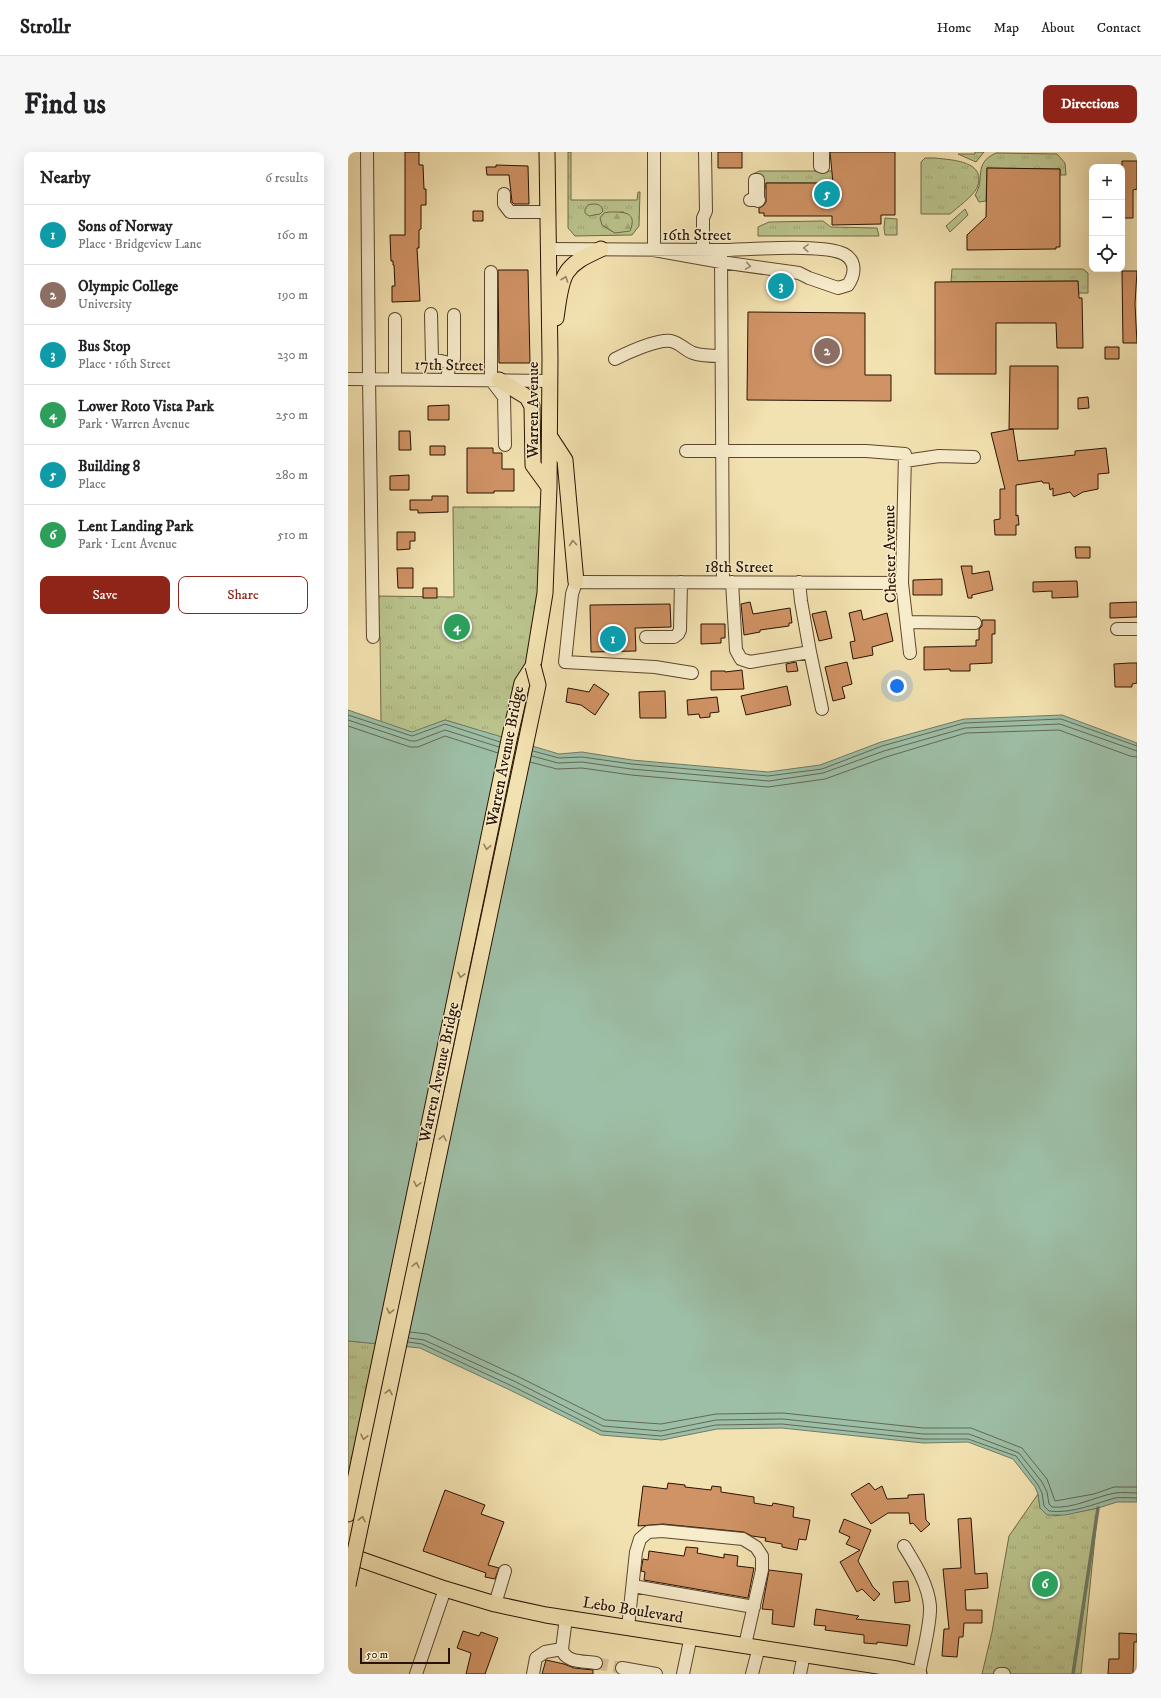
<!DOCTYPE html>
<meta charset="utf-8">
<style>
:root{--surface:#fff;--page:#f6f6f6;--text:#202124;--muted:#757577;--line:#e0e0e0;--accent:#8f2418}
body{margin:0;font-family:"IM FELL DW Pica",serif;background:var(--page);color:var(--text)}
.controls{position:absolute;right:12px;top:12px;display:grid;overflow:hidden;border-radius:8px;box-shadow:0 4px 16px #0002}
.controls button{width:36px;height:36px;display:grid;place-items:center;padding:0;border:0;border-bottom:1px solid var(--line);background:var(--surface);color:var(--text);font:20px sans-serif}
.scale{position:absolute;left:12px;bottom:10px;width:90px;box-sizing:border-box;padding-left:4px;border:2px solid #291203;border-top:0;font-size:11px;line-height:14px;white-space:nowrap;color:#291203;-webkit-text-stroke:3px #f7eccc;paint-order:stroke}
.you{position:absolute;left:549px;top:534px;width:14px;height:14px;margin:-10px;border:3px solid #fff;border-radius:50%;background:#1a73e8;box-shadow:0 0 0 6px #1a73e833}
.badge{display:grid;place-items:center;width:26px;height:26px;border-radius:50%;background:var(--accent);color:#fff;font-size:13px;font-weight:700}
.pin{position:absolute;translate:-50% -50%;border:2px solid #fff;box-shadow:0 1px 4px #0006}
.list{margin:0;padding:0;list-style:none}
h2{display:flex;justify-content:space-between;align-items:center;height:52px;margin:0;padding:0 16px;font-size:17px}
h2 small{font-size:13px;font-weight:400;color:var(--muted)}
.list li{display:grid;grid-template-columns:26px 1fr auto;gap:12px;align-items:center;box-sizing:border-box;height:60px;padding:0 16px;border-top:1px solid var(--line)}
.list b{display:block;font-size:15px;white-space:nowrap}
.list p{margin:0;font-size:13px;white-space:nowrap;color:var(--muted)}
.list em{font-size:13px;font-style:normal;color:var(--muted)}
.actions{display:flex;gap:8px;padding:12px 16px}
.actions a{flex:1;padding:9px 0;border:1px solid var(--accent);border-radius:8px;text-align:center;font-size:14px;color:var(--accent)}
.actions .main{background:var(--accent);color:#fff}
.icon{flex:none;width:22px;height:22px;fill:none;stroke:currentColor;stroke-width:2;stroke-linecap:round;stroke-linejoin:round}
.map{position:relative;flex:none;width:789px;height:1522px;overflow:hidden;border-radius:8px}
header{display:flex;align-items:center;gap:24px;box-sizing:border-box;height:56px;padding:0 20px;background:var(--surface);border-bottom:1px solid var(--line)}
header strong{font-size:19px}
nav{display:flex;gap:22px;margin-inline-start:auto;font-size:14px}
.intro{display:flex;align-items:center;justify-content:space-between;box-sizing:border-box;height:96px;padding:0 24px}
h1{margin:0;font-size:28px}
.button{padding:10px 18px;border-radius:8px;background:var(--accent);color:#fff;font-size:14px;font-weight:700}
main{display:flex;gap:24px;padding:0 24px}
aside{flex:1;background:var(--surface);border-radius:8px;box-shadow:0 4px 16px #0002}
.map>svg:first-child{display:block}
</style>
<header>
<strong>Strollr</strong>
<nav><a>Home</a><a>Map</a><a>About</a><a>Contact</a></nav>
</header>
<div class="intro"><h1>Find us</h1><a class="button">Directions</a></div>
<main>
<aside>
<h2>Nearby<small>6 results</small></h2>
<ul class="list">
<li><span class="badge" style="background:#0f9aa8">1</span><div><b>Sons of Norway</b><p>Place · Bridgeview Lane</p></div><em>160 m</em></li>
<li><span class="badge" style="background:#8d6e63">2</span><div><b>Olympic College</b><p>University</p></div><em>190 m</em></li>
<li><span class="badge" style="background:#0f9aa8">3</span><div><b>Bus Stop</b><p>Place · 16th Street</p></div><em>230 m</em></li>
<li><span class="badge" style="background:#2e9e5b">4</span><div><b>Lower Roto Vista Park</b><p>Park · Warren Avenue</p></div><em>250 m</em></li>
<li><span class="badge" style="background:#0f9aa8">5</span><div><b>Building 8</b><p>Place</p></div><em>280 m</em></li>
<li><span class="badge" style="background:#2e9e5b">6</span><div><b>Lent Landing Park</b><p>Park · Lent Avenue</p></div><em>510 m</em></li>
</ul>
<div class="actions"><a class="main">Save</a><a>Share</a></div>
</aside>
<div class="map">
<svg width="789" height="1522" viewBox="0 0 789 1522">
<defs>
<pattern id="grass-tufts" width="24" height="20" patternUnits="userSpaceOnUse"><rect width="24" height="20" fill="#bac38c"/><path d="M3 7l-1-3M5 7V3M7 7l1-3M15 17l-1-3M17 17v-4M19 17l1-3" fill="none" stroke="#a0a677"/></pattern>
<pattern id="forest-firs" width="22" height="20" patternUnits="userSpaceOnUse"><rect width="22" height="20" fill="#bac38c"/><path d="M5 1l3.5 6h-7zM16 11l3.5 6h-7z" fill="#a0a677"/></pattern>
</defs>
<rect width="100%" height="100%" fill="#f3e2b1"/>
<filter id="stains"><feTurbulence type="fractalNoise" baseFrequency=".005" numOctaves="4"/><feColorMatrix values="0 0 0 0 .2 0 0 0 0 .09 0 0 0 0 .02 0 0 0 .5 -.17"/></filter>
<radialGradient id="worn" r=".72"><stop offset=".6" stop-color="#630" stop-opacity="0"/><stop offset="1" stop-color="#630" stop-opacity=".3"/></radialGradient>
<path fill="url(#grass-tufts)" stroke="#726a48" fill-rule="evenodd" d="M220,0h3v48h66l1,-8h2l-1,34 -7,9 -57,1 -7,-8zM272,60h4l-9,21 -13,-8z
M627,0h9l-8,10 -18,-8h17z
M648,1l61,1 8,9 1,12h-6v-6l-73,-1 -1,33 -7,1 -4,-7c11,-16 -3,-31 21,-42z
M587,6c17,2 53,3 42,30 -4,8 -20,20 -27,26h-29v-52l4,-4z
M411,19h74v12h-67v5h-7l-7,-10 1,-4z
M617,57l3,6 -18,17 -4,-6z
M537,66l12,1v16h-12l-1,-7z
M475,69l8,6 46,1 2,8h-121v-9l11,-5z
M604,117h131l5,4v20h-10v-12l-127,1z
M105,355h96l-4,86 -36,147 -64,-20 -32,13 -32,-11 -1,-85h-7v-41l81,1z
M0,1189l36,3 -36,170z
M690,1342l2,14 15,8 43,-8 -17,166h-99l10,-42 17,-96z"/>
<path fill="url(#forest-firs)" stroke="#726a48" d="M244,52c7,0 9,1 11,7l-3,3 -11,2 -4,-3v-4l3,-4z
M261,60c14,0 29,-1 21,19l-15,2 -13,-8 -2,-7 4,-5z"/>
<path fill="#9dbfa7" stroke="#6f7a65" d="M0,558l64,22 33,-12 114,34 23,-2 50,8 136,12 52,-7 61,-23 83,-23 98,-4 75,28v759h-20l-19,6 -33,7h-18l-7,-7 -2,-14 -3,-7 -22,-28 -45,-17 -45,1 -141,-15 -65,1 -55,11 -61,-5 -89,-44 -92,-43 -72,-7z"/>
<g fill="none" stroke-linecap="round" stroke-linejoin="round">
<path stroke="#636855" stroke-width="1" d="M0,563l64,21 33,-12 55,18
M0,568l63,21h5l29,-11 54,17
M0,574l62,21h8l27,-11 53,17
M185,599l26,7 23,-1 50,7 136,12 54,-7 60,-23 82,-23 97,-4 76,27
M184,604l26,7 24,-1 49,7 138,12 54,-8 61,-22 81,-23 95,-4 77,27
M182,610l27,7 25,-1 49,7 137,12 57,-8 61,-22 80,-24 93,-3 71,26 7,1
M62,1180l17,2 92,43 86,43 56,4 55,-10 67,-1 140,15h48l51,20 25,31 8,22 39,-7 20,-7h23
M61,1186l15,2 92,42 87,44 58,5 55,-11 67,-1 140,15h46l50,19 23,29 5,10 2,12 3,3c21,2 42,-10 63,-14 7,-1 15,0 22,0
M60,1190l14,2 92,43 88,44 59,5 55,-11 66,-1 141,15h45l48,17 22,29 4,8 2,13 5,5c22,3 45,-7 66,-13 7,-1 15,0 22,0"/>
<path stroke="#6f7a65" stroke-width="3.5" d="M725,1522l25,-166"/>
</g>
<path fill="#d09365" stroke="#291203" d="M57,0h14v13h4l1,24h2v16h-5v24l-2,1v18h-2l3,53 -28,1v-16h3l-1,-21h-1v-4h-2l-1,-26h15z
M370,0h24v16h-24z
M482,0h65v63h-14v9l-49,1v-9h-68v-3h-5v-5l4,-2 3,-4v-19h67z
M774,9h15v28l-4,1v28h-11z
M148,13l32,1 1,38h-15l-2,-2 -3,-27h-22l-1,-8h10z
M639,16l73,1v78h-4v2l-89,1v-15l19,-18z
M125,59h10v10h-10z
M150,118h30l2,93h-31z
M774,119h15l-2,33 2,39h-14z
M730,129l1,17h3l1,50h-26l-1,-25h-60v51h-61v-92z
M400,160l117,1v62h26v26l-144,-1z
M757,195h14v12h-14z
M662,214h48v63h-49z
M740,245l1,11 -11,1v-11z
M101,253v15h-21v-14z
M665,277l5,32 57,-6v-4l31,-3 3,25 -11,1v15l-15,3 -9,5 -4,-5 -17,4v-8l-3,2 -1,-7h-6l-1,-2 -26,4v31l2,-1 1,10h-3v10h-21l-1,-15 6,-1v-30h5l-14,-56z
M51,279h11l1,19h-12z
M82,294h15v9h-15z
M119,296h26v5h9v16h12v22h-20v2h-27z
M61,323v15h-19v-14z
M84,344h16v16l-30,1v-3h-8v-10h22z
M49,380h18v9h-5v8l-13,1z
M727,395h15v11h-14z
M613,414h11v8l17,-3 4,19 -21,5v3h-4z
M49,416h16v20h-15z
M594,427v16h-29v-15z
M729,429l1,16 -26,1v-7l-19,1v-10z
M75,436h14v10h-14z
M402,450l3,12 37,-6 2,15h-3v3l-29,4v2l-16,3 -3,-31z
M789,450v15l-27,1v-15z
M322,452l1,23 -36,1 1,23 -45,1 -1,-47z
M513,458l2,10 24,-7 6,28 -21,6 1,8 -20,4 -3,-17 5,-1 -6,-28z
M478,459l6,27 -13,3 -7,-27z
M634,468h13v14h-3v29l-22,1v7h-20v-2l-26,1v-23l52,-1v-6h3v-11l3,-3z
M353,472h24v14h-4v5l-20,1z
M448,510l2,9 -11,1 -1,-8z
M499,510l5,22 -10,3 3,11 -12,3 -8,-34z
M782,511h7v20l-5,1v3h-17l-1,-23z
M394,518l2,19 -33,1v-19h14v1z
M246,532l15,10 -14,21 -14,-10 -15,-3 2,-14 21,4z
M439,534l4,19 -45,10 -5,-19z
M317,539l1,27h-26l-1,-26z
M369,545l2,15 -9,1v4l-10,1 -1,-4 -11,1 -1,-15z
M320,1331l17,2v2l26,3 1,-4 9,1v5l33,5v6l18,3 1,-3 21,4 -1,10 17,3 -4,20 -7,-1 -2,11 -15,-3v-3l-17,-3 1,-3 -14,-2 -8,-4 -81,-8 -25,2 5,-40 24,3z
M521,1331l6,7 7,-4 5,13 21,-1v-3l16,-1 2,26 4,4 -9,8 -8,-9 -3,1 -1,-11h-21l-17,11 -20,-30z
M97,1338l40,15 -4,9 23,8 -16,43 11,3 -4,11 -10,-2 1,-4 -63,-22z
M623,1366l4,56 12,-1 1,15 -23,2 1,20h16v13h-18l-1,14h-4l-2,20 -15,-1 2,-27h5l-6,-60 18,-1 -3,-49z
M496,1367l27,11 -13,31 15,26 7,7 -6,7 -12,-12 -5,3 -17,-30 20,-12 -14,-6 4,-7 -11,-5z
M338,1395l12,1 -1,5 27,5v-4l14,2 -1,10 17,2 -6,30 -104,-18 1,-8 -4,-1 2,-12 5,1 1,-9 35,5z
M421,1418l33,4 -8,53 -22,-3 1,-14 -11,-1z
M560,1429l2,20 -15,2 -2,-21z
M468,1457l43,7 -3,3 54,6 -3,21 -30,-4v2l-13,-1v-8l-39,-5 1,-4 -12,-1z
M115,1479l16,5 2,-4 17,6 -13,36h-19l5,-21 -14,-5z
M771,1481l18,1v8h-3l-1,32h-25l1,-15h10z
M198,1508l18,4 10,4 19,2v4h-51z"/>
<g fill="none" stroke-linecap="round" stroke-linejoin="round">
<path stroke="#d5c397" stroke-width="12" stroke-dasharray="12 6" stroke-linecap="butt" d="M248,1511l26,5"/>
<g stroke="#5c462e" stroke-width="14">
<path id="minor" d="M19,0l2,226 4,259
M306,0v98
M472,0v14l3,1v-15
M156,42v10l6,8h38
M402,48h5v-20h3v21l1,-1
M201,97c57,0 114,1 170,1 27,0 105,-7 125,4 13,7 11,21 4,31l-10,3 -29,-10 -10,-5 -78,-11 -67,-12
M355,98v-32l3,-7 -1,-59
M373,103l2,327
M143,120v108l13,17 1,48
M83,162l1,45 18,4
M47,167v60
M267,207c12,-6 42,-20 56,-18 9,2 14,9 22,12 9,3 19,3 28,3
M0,227l202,2
M99,227l3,-16 4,-4v-44
M338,299h180l39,3 -3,129 8,70
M557,309l34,-5 35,1
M384,430l4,68 5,9 9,3 60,-10 -9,-51 -2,-19
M559,470l68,1
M769,477h20
M298,485h28l4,-3 2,-4 1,-48
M462,500l12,57
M344,521l-37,-6 -90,-5 7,-68 4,-12 326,1
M556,1394c11,18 24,38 26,60 1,19 -8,49 -11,68
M285,1434l121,21
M147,1452l10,-33
M218,1466l-4,31c3,14 22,12 34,14
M280,1475l8,-75 4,-13 8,-7 14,-1 81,8 13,8 6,9v14l-17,75
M274,1516l34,6
M68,1522l29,-85
M185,1522l3,-16 9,-6 17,-3
M335,1522l8,-38
M404,1522l7,-27
M452,1522l4,-20
M652,1522h4"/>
</g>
<g stroke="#291203" stroke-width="17">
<path id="major" d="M208,166c2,-13 4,-36 11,-46 8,-12 22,-17 34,-23
M151,228l28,17 5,9 1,59 16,22
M202,285l15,23 11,122
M0,1362l161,-774 13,-57 11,-17 12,-73 4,-106 1,-129 -3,-206
M0,1403l97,34 50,15 51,11 351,54 22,5"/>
</g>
<use href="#minor" stroke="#f7eccc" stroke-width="12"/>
<use href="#major" stroke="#f3e2b1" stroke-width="15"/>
<g stroke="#291203" stroke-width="17" stroke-linecap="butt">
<path id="major-bridge" d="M0,1433l190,-900 -5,-19"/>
</g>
<use href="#major-bridge" stroke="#f3e2b1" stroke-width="15"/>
</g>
<defs><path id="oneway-chevron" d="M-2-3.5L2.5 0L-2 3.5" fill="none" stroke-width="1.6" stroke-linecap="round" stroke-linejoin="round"/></defs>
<g stroke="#9a8a72">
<use href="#oneway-chevron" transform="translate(458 96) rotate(-179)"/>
<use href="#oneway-chevron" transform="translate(400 114) rotate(9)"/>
</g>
<g stroke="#988463">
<use href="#oneway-chevron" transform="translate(217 127) rotate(-71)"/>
<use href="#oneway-chevron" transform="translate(225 391) rotate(-95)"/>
<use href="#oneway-chevron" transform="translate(139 695) rotate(101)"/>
<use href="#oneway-chevron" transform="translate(113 823) rotate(102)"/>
<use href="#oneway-chevron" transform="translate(95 986) rotate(-78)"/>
<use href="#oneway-chevron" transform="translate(69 1032) rotate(102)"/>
<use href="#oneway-chevron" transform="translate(68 1113) rotate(-78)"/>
<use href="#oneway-chevron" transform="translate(42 1159) rotate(102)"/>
<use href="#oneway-chevron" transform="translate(41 1240) rotate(-78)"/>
<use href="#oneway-chevron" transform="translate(16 1285) rotate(102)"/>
<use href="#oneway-chevron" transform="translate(14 1367) rotate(-78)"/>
</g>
<g text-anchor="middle" stroke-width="3" stroke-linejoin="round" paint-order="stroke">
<g font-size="16" fill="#291203" stroke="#f7eccc">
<text x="349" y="88">16th Street</text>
<text transform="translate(101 212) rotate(1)" y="6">17th Street</text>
<text transform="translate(184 258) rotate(-90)" y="6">Warren Avenue</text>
<text transform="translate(541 402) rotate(-91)" y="6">Chester Avenue</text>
<text x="391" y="420">18th Street</text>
<text transform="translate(156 604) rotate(-79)" y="6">Warren Avenue Bridge</text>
<text transform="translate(90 920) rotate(-78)" y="6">Warren Avenue Bridge</text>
<text transform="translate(285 1457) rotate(9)" y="6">Lebo Boulevard</text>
</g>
</g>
<rect width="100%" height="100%" filter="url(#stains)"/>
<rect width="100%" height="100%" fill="url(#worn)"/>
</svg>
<div class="controls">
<button>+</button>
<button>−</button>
<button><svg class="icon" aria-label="locate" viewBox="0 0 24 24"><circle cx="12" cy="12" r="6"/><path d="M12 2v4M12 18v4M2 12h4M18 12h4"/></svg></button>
</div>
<div class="scale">50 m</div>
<div class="you"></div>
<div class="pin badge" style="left:265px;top:487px;background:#0f9aa8">1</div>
<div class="pin badge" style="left:479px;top:199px;background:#8d6e63">2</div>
<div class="pin badge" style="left:433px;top:134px;background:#0f9aa8">3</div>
<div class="pin badge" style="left:109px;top:475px;background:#2e9e5b">4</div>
<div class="pin badge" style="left:479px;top:42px;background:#0f9aa8">5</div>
<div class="pin badge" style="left:697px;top:1432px;background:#2e9e5b">6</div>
</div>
</main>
